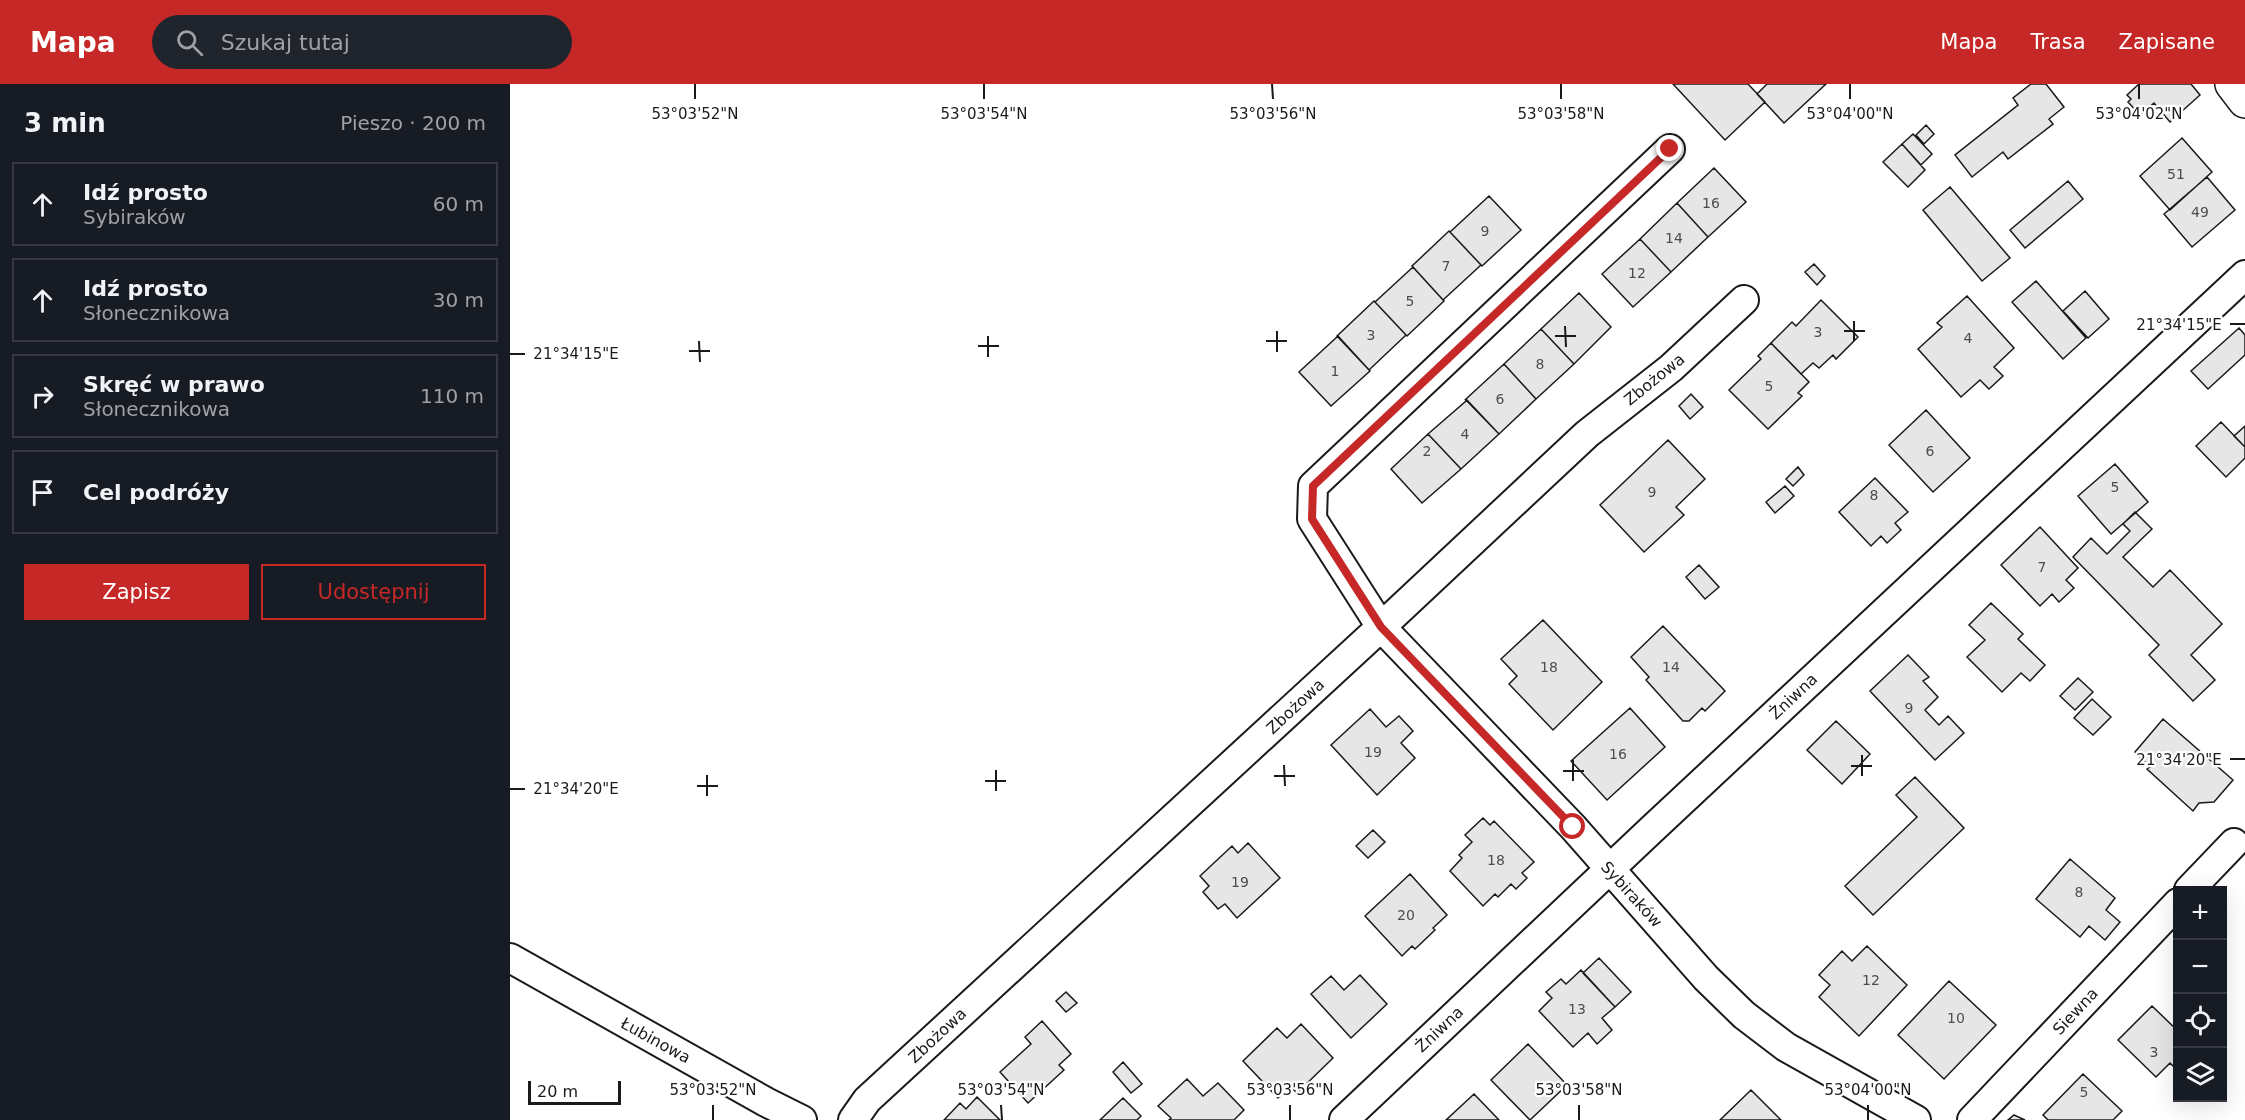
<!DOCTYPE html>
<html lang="pl">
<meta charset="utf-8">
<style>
:root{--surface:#171b24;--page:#20242c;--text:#f1f3f6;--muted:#9ea1a6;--line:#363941;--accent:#c62828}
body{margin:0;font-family:"DejaVu Sans",sans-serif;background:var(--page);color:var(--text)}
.controls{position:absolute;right:18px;bottom:18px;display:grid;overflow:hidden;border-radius:0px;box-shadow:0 6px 24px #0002}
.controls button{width:54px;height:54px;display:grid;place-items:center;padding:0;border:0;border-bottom:2px solid var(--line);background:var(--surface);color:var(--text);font:30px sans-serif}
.scale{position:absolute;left:18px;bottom:15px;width:93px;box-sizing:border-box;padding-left:6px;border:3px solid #1a1a1a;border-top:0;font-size:16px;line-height:21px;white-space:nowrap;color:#1a1a1a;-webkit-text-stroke:4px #fff;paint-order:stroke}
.stop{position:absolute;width:18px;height:18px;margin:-14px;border:4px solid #c62828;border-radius:50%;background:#fff}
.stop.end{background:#c62828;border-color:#fff;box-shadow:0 2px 6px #0008}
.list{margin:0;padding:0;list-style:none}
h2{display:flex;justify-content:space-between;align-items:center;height:78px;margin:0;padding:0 24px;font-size:26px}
h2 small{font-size:20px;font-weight:400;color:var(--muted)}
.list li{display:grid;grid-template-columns:39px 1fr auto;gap:18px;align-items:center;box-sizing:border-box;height:84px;margin:0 12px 12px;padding:0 12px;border:2px solid var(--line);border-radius:0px}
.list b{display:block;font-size:22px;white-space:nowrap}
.list p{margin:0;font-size:20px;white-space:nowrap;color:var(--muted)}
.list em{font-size:20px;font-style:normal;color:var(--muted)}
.actions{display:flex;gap:12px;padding:18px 24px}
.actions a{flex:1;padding:14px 0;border:2px solid var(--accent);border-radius:0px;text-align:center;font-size:21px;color:var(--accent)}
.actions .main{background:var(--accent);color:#fff}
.icon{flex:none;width:33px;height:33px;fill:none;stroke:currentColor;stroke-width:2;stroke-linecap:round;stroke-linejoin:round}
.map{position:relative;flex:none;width:1735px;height:1036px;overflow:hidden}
header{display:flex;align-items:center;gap:36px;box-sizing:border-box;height:84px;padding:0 30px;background:var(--accent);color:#fff}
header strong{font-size:28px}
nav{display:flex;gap:33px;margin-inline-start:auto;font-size:21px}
.search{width:420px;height:54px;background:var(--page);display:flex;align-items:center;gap:15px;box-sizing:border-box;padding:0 21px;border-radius:33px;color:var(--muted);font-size:22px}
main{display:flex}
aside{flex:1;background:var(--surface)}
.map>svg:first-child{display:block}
</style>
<header>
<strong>Mapa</strong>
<div class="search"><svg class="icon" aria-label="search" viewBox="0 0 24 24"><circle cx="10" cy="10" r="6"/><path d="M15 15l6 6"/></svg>Szukaj tutaj</div>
<nav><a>Mapa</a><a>Trasa</a><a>Zapisane</a></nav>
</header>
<main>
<aside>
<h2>3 min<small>Pieszo · 200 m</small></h2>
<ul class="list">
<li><svg class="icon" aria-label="ahead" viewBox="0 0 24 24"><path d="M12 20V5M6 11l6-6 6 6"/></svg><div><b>Idź prosto</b><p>Sybiraków</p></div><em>60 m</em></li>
<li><svg class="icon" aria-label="ahead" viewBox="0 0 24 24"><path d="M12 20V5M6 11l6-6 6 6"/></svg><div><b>Idź prosto</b><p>Słonecznikowa</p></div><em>30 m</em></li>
<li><svg class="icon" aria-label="right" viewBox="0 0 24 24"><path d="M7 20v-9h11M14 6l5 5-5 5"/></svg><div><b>Skręć w prawo</b><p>Słonecznikowa</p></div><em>110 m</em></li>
<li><svg class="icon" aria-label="arrive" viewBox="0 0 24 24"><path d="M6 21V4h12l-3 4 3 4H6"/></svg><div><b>Cel podróży</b></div></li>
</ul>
<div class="actions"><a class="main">Zapisz</a><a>Udostępnij</a></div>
</aside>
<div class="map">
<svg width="1735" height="1036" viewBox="0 0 1735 1036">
<rect width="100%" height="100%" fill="#fff"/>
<path fill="#e6e6e6" stroke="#1a1a1a" stroke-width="1.5" d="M1163,0h75l17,18 -40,38z
M1257,0h59l-42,39 -27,-29z
M1521,0h15l18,23 -15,12 4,5 -45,35 -5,-7 -31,25 -17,-22 63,-50 -5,-7z
M1629,0h52l9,11 -30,27 -16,-19 -14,12 -12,-13 3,-3 -4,-4z
M1416,41l8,9 -10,10 -8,-9z
M1403,50l19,20 -11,11 -19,-21z
M1672,54l30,34 -42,38 -30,-34z
M1392,60l23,26 -17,17 -25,-25z
M1204,84l32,34 -38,35 -31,-34z
M1697,93l28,33 -43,37 -28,-33z
M1558,97l15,18 -58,49 -15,-18z
M1440,103l60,71 -28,23 -59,-71z
M979,112l32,34 -39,36 -32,-34z
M1167,119l31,34 -37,35 -31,-33z
M939,147l32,34 -38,35 -31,-34z
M1130,155l31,33 -38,35 -31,-33z
M1304,180l11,12 -8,9 -12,-13z
M903,183l31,34 -37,35 -32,-34z
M1526,197l50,57 -23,21 -51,-57z
M1575,207l24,28 -21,19 -25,-27z
M1069,209l32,34 -37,37 -33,-35z
M1457,212l47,52 -20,19 9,9 -14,13 -9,-9 -19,17 -43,-48 24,-22 -5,-4z
M1311,216l37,37 -22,22 -3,-4 -14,13 -6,-5 -12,11 -30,-31 21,-21 4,4z
M864,217l32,34 -37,35 -32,-34z
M1729,244l6,7v20l-37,34 -17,-18z
M1031,245l33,35 -38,35 -32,-35z
M828,252l32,35 -39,35 -32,-34z
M1261,259l38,39 -11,11 4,3 -34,33 -39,-39 32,-31 -3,-3z
M994,280l32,35 -37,35 -33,-35z
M1181,310l12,13 -13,12 -11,-13z
M955,315l34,35 -38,35 -33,-35 38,-33z
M1416,326l44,48 -37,34 -44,-47z
M1711,338l24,25v11l-19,19 -30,-31z
M1735,342v21l-11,-11z
M918,350l33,35 -39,34 -31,-34z
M1158,356l37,39 -29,28 8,8 -40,37 -44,-47z
M1605,380l33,38 -37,32 -33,-38z
M1288,383l6,8 -11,11 -7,-7z
M1365,394l33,34 -13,11 6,7 -14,13 -6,-7 -10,10 -32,-34z
M1275,402l9,10 -19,17 -9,-11z
M1625,428l17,17 -29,28 30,30 17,-17 52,54 -31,31 24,25 -22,21 -44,-46 10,-10 -86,-88 18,-19 16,16 23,-23 -7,-7z
M1530,443l38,41 -12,12 8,8 -15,14 -7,-8 -12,12 -39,-41z
M1189,481l20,22 -14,12 -19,-22z
M1481,519l32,31 -5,5 27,26 -15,16 -9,-8 -19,19 -35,-35 18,-17 -16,-15z
M1033,536l59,62 -49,48 -44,-46 8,-8 -16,-17z
M1153,542l62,65 -20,20 -3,-3 -13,13h-6l-37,-41 3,-3 -18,-20z
M1398,571l21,22 -6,4 15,16 -13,13 14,15 9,-9 16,17 -29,27 -65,-69z
M1568,594l15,14 -18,18 -15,-14z
M1582,615l19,18 -18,18 -19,-17z
M1120,624l35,39 -58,53 -36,-39z
M860,625l16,18 13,-11 14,15 -12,12 14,15 -38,37 -46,-50z
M1653,635l70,61 -19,22 -15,1 -6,8 -46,-42 3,-2 -15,-15z
M1326,637l34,33 -28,30 -35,-34z
M1405,693l49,51 -91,87 -28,-29 72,-69 -21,-22z
M973,734l7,7 4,-4 40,41 -12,11 5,5 -11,11 -5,-5 -13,13 -3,-3 -12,12 -33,-35 12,-13 -3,-3 13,-13 -7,-7z
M863,746l12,12 -17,16 -12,-12z
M738,759l32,35 -43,40 -12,-14 -7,5 -15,-17 6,-6 -9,-10 32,-30 6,7z
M1560,775l45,39 -9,12 14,12 -15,18 -16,-14 -9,11 -44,-38z
M900,790l37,41 -14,13 2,2 -20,19 -3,-3 -10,10 -37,-40z
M1357,862l40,39 -48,51 -40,-39 11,-12 -11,-10 23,-24 10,10z
M1089,874l32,34 -16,15 -32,-34z
M1071,886l34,37 -13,11 10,12 -15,14 -9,-11 -15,14 -34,-36 13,-13 -6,-6 15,-13 5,5z
M850,891l27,29 -36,34 -40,-44 20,-18 13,14z
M1439,897l47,44 -52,54 -46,-44z
M556,908l11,11 -11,9 -10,-11z
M1642,922l26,25v40l-8,-8 -14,14 -38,-37z
M532,937l29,33 -12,11 5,5 -36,33 -28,-31 31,-28 -6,-7z
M791,940l32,34 -36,35 -7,-7 -12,12 -35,-37 34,-33 10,10z
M1018,960l39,41 -37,35 -39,-40z
M613,978l19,22 -11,9 -18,-21z
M1573,990l39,37 -9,9h-65l-5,-5z
M677,995l16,17 15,-13 26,27 -10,10h-65l2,-2 -13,-12z
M1241,1006l30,30h-61z
M964,1010l25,26h-53z
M467,1013l23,23h-56l16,-17 6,6z
M613,1014l18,18 -4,4h-37z
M1504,1031l11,5h-17z"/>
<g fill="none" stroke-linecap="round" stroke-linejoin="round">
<g stroke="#1a1a1a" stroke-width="32">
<path id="minor" d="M1160,65l-357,337 -1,33 69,108 192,200 133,151 38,37 42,32 130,73
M1679,806l45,-47
M0,874l256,144 36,18
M343,1036l14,-20 514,-473 206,-193 84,-66 73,-68
M834,1036l306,-289 595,-556
M1462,1036l206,-217"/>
</g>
<g stroke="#1a1a1a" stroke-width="36">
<path id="tertiary" d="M1722,0l13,17"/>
</g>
<use href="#minor" stroke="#fff" stroke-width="28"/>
<use href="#tertiary" stroke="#fff" stroke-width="33"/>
</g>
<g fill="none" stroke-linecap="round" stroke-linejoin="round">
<path stroke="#c62828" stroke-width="8" d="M1063,743l-192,-200 -69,-108 1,-33 357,-337"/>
</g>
<path fill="none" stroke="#1a1a1a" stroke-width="2" d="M185,0v15M474,0v15M762,0l1,15M1051,0v15M1340,0v15M1629,0v15M1344,237v20M1720,240h15M1055,242l1,21M767,247v21M1334,247h21M478,252v21M1045,252h21M189,257l1,21M756,257h21M468,262h21M179,267h21M0,270h15M1352,671v21M1720,675h15M1063,676v21M774,681l1,21M1341,682h21M486,686v21M1053,687h21M197,691v21M764,692h21M475,697h21M187,702h21M0,705h15M203,1021v15M491,1021l1,15M780,1021v15M1069,1021v15M1358,1021v15"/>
<g text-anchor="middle" stroke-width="4.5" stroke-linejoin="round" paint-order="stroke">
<g font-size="14" fill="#4d4d4d">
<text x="1666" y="95">51</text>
<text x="1201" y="124">16</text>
<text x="1690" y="133">49</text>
<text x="975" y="152">9</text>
<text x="1164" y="159">14</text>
<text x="936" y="187">7</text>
<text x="1127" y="194">12</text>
<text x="900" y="222">5</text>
<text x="1308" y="253">3</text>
<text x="861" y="256">3</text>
<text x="1458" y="259">4</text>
<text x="1030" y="285">8</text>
<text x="825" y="292">1</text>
<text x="1259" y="307">5</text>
<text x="990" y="320">6</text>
<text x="955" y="355">4</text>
<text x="917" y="372">2</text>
<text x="1420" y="372">6</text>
<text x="1605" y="408">5</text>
<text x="1142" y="413">9</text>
<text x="1364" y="416">8</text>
<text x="1532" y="488">7</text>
<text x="1039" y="588">18</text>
<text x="1161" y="588">14</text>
<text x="1399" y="629">9</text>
<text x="863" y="673">19</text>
<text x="1108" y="675">16</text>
<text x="986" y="781">18</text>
<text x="730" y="803">19</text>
<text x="1569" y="813">8</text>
<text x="896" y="836">20</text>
<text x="1361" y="901">12</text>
<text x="1067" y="930">13</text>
<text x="1446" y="939">10</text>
<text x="1644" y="973">3</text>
<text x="1574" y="1013">5</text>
</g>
<g font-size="16" fill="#1a1a1a" stroke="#fff">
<text transform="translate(1144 295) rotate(-39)" y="6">Zbożowa</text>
<text transform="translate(1283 612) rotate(-43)" y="6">Żniwna</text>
<text transform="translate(785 622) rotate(-43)" y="6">Zbożowa</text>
<text transform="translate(1122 810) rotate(48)" y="6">Sybiraków</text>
<text transform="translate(1565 927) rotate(-47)" y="6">Siewna</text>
<text transform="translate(929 945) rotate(-43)" y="6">Żniwna</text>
<text transform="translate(427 951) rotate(-43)" y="6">Zbożowa</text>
<text transform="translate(146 956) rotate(29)" y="6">Łubinowa</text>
</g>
</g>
<g font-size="15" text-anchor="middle" fill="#1a1a1a" stroke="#fff" stroke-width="4.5" stroke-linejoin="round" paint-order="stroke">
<text x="185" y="35">53°03'52"N</text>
<text x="474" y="35">53°03'54"N</text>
<text x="763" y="35">53°03'56"N</text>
<text x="1051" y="35">53°03'58"N</text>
<text x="1340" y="35">53°04'00"N</text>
<text x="1629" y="35">53°04'02"N</text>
<text x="1669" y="246">21°34'15"E</text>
<text x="66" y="275">21°34'15"E</text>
<text x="1669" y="681">21°34'20"E</text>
<text x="66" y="710">21°34'20"E</text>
<text x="203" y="1011">53°03'52"N</text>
<text x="491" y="1011">53°03'54"N</text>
<text x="780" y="1011">53°03'56"N</text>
<text x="1069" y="1011">53°03'58"N</text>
<text x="1358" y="1011">53°04'00"N</text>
</g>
</svg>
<div class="controls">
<button>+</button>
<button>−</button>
<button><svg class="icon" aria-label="locate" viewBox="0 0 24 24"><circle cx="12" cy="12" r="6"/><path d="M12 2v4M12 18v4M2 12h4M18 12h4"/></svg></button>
<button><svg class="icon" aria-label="layers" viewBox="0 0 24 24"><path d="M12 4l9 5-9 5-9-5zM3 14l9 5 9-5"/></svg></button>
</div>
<div class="scale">20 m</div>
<div class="stop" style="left:1063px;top:743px"></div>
<div class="stop end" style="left:1160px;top:65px"></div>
</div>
</main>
